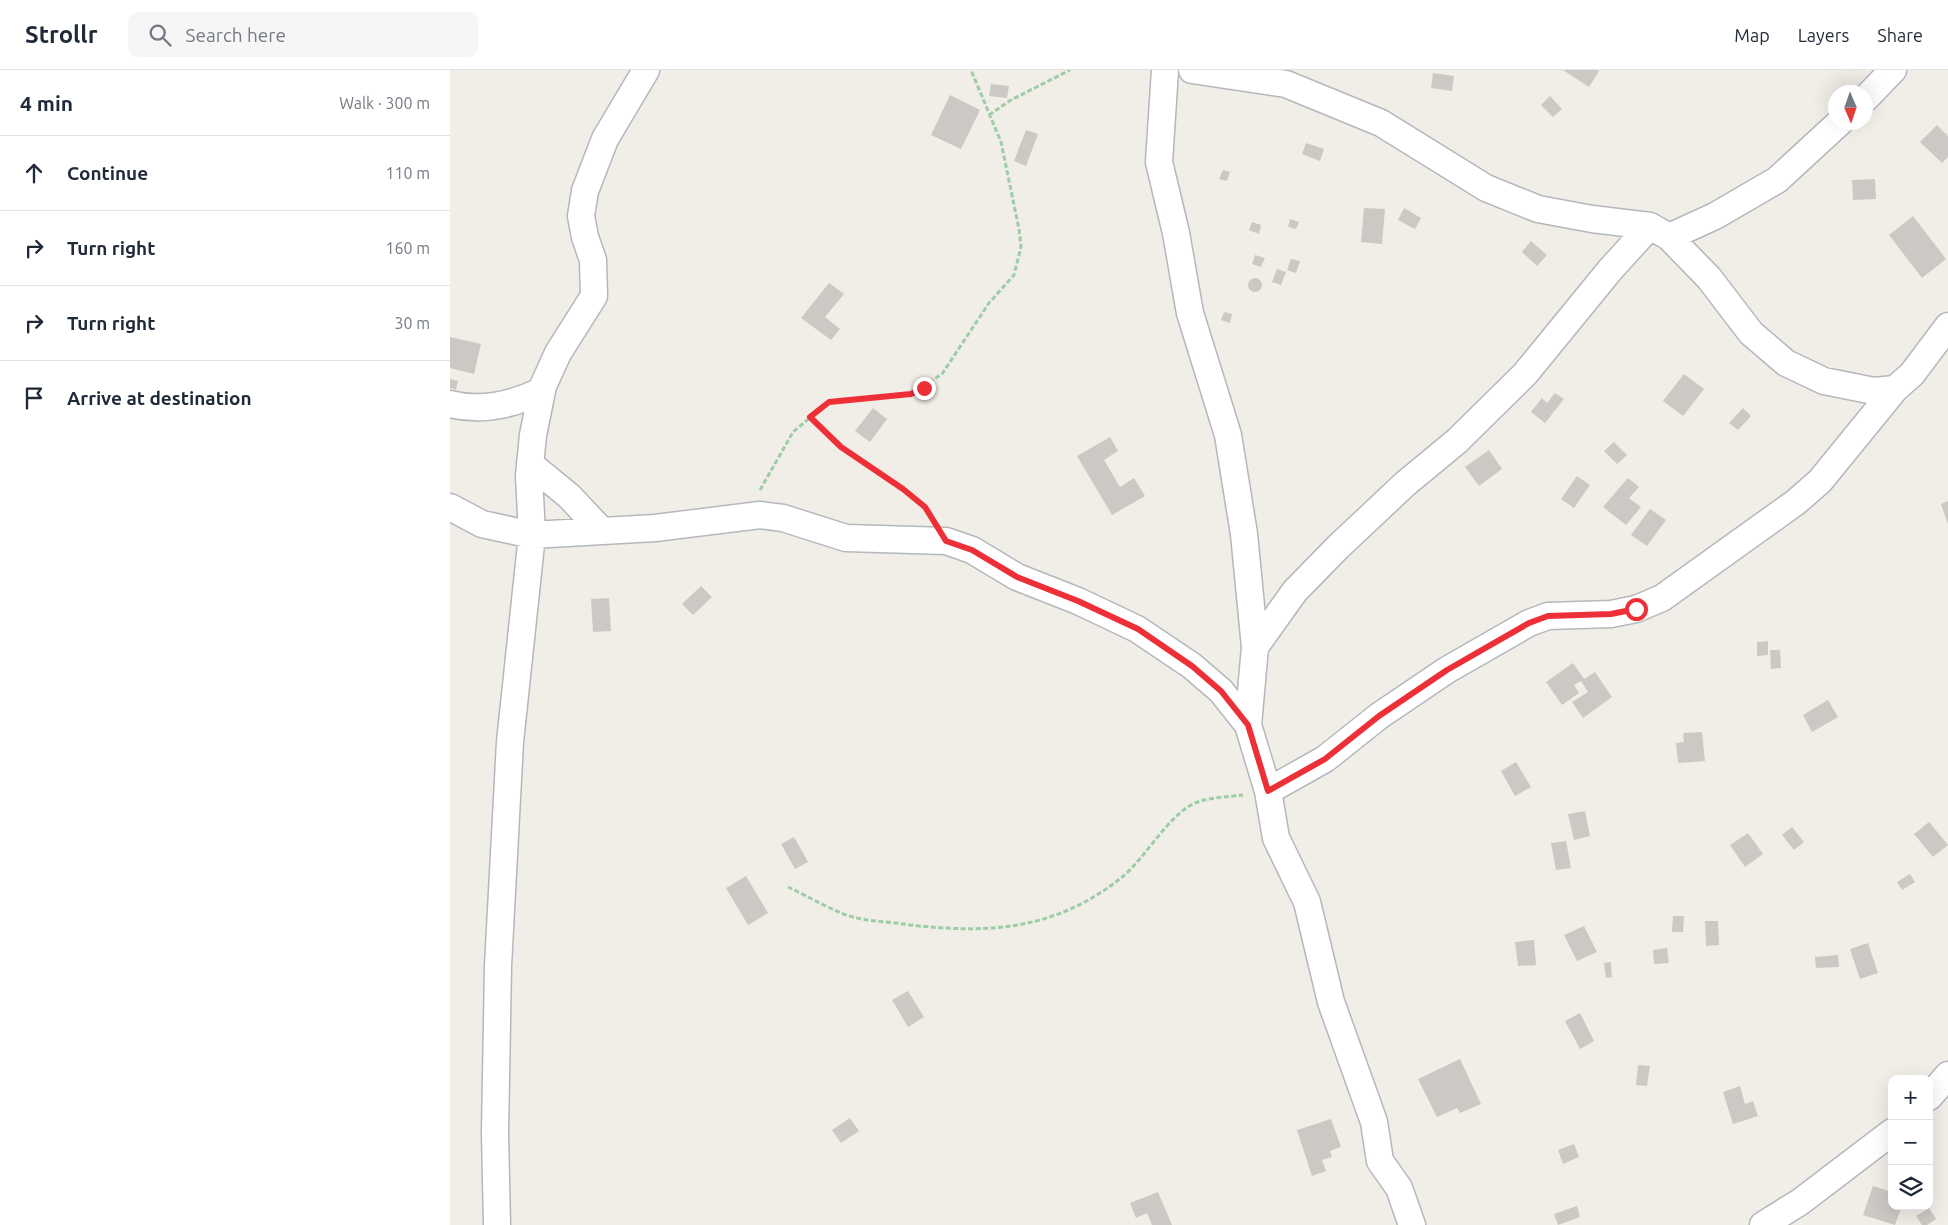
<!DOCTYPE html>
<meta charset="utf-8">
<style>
:root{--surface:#fff;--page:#f6f6f7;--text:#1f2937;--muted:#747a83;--line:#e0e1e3}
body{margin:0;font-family:Ubuntu,sans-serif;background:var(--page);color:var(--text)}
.controls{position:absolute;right:15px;bottom:15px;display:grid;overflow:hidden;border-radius:10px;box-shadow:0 5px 20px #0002}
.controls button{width:45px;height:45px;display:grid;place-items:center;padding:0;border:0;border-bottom:1px solid var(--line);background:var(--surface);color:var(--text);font:25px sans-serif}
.compass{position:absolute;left:1378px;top:15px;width:45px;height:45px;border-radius:50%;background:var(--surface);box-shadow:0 5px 20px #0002;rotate:178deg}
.stop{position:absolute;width:15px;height:15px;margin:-11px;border:4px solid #ed3038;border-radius:50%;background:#fff}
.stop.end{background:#ed3038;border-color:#fff;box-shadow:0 1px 5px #0008}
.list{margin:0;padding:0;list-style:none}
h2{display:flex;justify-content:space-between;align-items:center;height:65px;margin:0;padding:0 20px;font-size:21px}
h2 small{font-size:16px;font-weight:400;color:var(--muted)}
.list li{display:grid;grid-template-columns:32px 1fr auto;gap:15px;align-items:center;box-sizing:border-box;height:75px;padding:0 20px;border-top:1px solid var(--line)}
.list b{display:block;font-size:19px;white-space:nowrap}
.list em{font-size:16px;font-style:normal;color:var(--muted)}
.icon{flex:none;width:28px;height:28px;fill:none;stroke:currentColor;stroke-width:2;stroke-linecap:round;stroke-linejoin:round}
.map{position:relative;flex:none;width:1498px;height:1155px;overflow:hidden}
header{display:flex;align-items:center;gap:30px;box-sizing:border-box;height:70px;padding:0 25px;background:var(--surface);border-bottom:1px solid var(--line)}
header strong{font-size:24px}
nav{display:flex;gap:28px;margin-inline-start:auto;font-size:18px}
.search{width:350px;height:45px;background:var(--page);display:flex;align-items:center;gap:12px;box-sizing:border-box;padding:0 18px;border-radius:10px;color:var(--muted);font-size:19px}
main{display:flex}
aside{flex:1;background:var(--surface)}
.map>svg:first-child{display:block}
</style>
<header>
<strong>Strollr</strong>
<div class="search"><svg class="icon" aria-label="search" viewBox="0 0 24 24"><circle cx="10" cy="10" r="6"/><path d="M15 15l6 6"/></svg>Search here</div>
<nav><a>Map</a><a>Layers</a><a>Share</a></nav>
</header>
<main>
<aside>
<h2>4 min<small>Walk · 300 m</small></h2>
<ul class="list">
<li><svg class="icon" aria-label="ahead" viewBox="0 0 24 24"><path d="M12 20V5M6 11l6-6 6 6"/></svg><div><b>Continue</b></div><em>110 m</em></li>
<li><svg class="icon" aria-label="right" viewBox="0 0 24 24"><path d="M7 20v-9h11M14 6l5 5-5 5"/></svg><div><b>Turn right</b></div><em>160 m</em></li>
<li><svg class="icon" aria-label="right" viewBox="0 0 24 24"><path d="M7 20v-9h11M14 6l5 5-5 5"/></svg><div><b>Turn right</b></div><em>30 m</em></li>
<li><svg class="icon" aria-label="arrive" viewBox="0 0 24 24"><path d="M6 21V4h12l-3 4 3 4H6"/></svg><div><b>Arrive at destination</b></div></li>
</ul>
</aside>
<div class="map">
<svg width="1498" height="1155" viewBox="0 0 1498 1155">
<rect width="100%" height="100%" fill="#f1ede7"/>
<path fill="#ccc8c3" d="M1113,0h34l2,1 -10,16z
M983,3l21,3 -2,15 -21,-3z
M541,14l18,2 -2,12 -18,-2z
M500,25l30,15 -19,39 -30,-14z
M1100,26l12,13 -9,8 -12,-12z
M1487,55l11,11v21l-6,6 -22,-21z
M576,60l12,4 -12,32 -12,-5z
M856,73l18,6 -4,12 -18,-7z
M773,100l7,2 -3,9 -8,-2z
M1425,109l1,20 -23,1 -1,-20z
M914,138l21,1 -3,35 -21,-2z
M954,138l17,10 -6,11 -17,-9z
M1463,146l33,43 -24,19 -33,-43z
M840,149l9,3 -3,7 -8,-2z
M802,152l9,3 -2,9 -10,-4z
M1081,171l16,14 -10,11 -15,-14z
M805,185l10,3 -4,9 -9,-3z
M841,189l9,2 -4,12 -9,-3z
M827,199l9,3 -5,13 -9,-3z
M798 215a7 7 0 1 1 14 0a7 7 0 1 1-14 0Z
M379,213l15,11 -19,23 15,12 -9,11 -30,-22z
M774,242l8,2 -2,9 -9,-3z
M0,267l31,7 -7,30 -24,-6z
M1234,304l20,15 -21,27 -20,-15z
M0,309l8,2 -2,9 -6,-2z
M1105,323l9,6 -19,24 -14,-11 11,-14 5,5z
M423,338l14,11 -17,23 -15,-11z
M1293,338l8,8 -13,14 -9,-7z
M660,367l8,14 -14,9 16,27 14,-9 11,18 -33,19 -35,-59z
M1164,372l13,13 -10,9 -13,-13z
M1039,380l13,19 -23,17 -14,-19z
M1127,406l13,9 -16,23 -13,-9z
M1178,408l11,9 -10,11 12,9 -15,18 -23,-18z
M1498,431v23l-7,-20z
M1200,439l16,11 -19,26 -16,-11z
M251,516l11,11 -19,18 -11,-11z
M159,528l2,33 -18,1 -2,-33z
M1318,571v14l-11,1v-14z
M1320,580h10l1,18 -10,1z
M1123,593l11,16 11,-7 17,25 -29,21 -11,-16 16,-10 -7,-11 -7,4 5,8 -17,12 -16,-23z
M1378,630l10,17 -26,15 -9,-17z
M1252,662l3,29 -27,2 -2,-20 8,-1 -1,-9z
M1066,692l15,25 -16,9 -14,-25z
M1135,741l5,25 -16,4 -6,-26z
M1479,752l19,23 -15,12 -19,-23z
M1342,757l12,15 -10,8 -12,-15z
M1298,763l15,21 -18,13 -15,-22z
M344,767l14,25 -13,7 -14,-25z
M1116,771l5,27 -15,2 -5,-27z
M1460,804l5,8 -13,8 -5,-8z
M296,806l22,37 -20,12 -22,-37z
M1223,846h11l-1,16h-11z
M1255,851h13l1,24 -13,1z
M1134,856l13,26 -20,9 -13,-26z
M1084,870l2,25 -18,1 -3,-24z
M1418,873l10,30 -18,6 -10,-30z
M1217,878l2,15 -15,1 -1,-14z
M1388,885l1,12 -23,1 -1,-11z
M1161,892l1,15 -6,1 -2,-15z
M458,921l16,26 -16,10 -16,-27z
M1130,943l14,28 -14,8 -15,-28z
M1010,989l21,45 -21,9 -3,-5 -20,9 -19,-38z
M1188,995l12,1 -3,20 -11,-1z
M1290,1016l5,18 8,-3 5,15 -25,8 -10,-32z
M400,1048l9,13 -18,12 -9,-13z
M881,1049l10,28 -11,4 2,6 -10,3 4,11 -14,5 -15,-46z
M1124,1074l5,13 -16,7 -5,-14z
M1423,1116l19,6v14h10l-7,19 -32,-10z
M708,1122l14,33h-20l-5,-12 -11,5 -6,-15z
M1127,1136l3,11 -22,8 -4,-11z
M1479,1138l7,11 -9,6h-5l-6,-9z"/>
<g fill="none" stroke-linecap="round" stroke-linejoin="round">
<g stroke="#b4b8bc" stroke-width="29">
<path id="minor" d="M715,0l-6,92 17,71 14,80 38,122 16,99 11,113 -7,78
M742,0l94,14 95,39 105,65 52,21 54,10 58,7 19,11 40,41 42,55 35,30 38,18 50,10 21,-2 17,-15 36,-48
M1416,28l27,-28
M1219,167l46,-21 62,-36 63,-58
M0,334c32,8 62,1 91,-13
M80,394l39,32 33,35
M0,437l32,17 50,11 123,-7 105,-13 23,3 63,20 100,3 26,9 45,27 61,24 59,28 55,37 29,25 27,34 20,66 8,47 31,64 24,100 43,120 6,39 19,27 13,37
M805,577l40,-56 43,-44 67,-63 52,-43 68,-67 85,-104 40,-44
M818,721l57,-32 54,-43 68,-46 82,-47 19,-7 63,-2 25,-5 26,-11 134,-96 24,-21 75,-92
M1479,1027l19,-22
M47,1155l-2,-92 3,-167 12,-224 22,-207 -3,-59 4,-41 10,-49 15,-33 36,-57 -1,-36 -8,-23 -4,-21 4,-25 20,-52 41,-69
M1313,1155l37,-23 92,-70"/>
</g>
<path stroke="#9dcda5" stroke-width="3" stroke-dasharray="5 2.5" stroke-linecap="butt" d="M539,45l22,-15 59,-30
M360,347c10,10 20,21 31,30 28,22 68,38 89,68
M310,420l33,-58 36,-30 82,-8 31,-20 47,-71 25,-28 7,-28 -2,-18 -18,-87 -30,-72
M338,817c20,9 49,27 69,31 17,4 36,4 53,7 80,9 145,5 211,-47 24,-19 48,-64 74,-75 15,-6 32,-6 48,-8"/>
<use href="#minor" stroke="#fff" stroke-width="26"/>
</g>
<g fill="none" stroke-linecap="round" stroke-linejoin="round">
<path stroke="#ed3038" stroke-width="6" d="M474,318l-13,6 -82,8 -19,15 31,30 62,42 22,18 21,34 26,9 45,27 61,24 60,28 54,37 29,25 27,34 20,66 57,-32 54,-43 68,-46 82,-47 19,-7 63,-2 25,-5"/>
</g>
</svg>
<div class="controls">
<button>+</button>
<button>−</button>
<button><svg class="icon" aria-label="layers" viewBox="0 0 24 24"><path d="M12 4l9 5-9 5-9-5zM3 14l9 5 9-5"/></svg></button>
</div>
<svg class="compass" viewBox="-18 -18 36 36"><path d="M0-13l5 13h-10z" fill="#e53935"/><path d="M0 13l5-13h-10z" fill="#747a83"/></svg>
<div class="stop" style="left:1186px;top:539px"></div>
<div class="stop end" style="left:474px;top:318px"></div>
</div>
</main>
